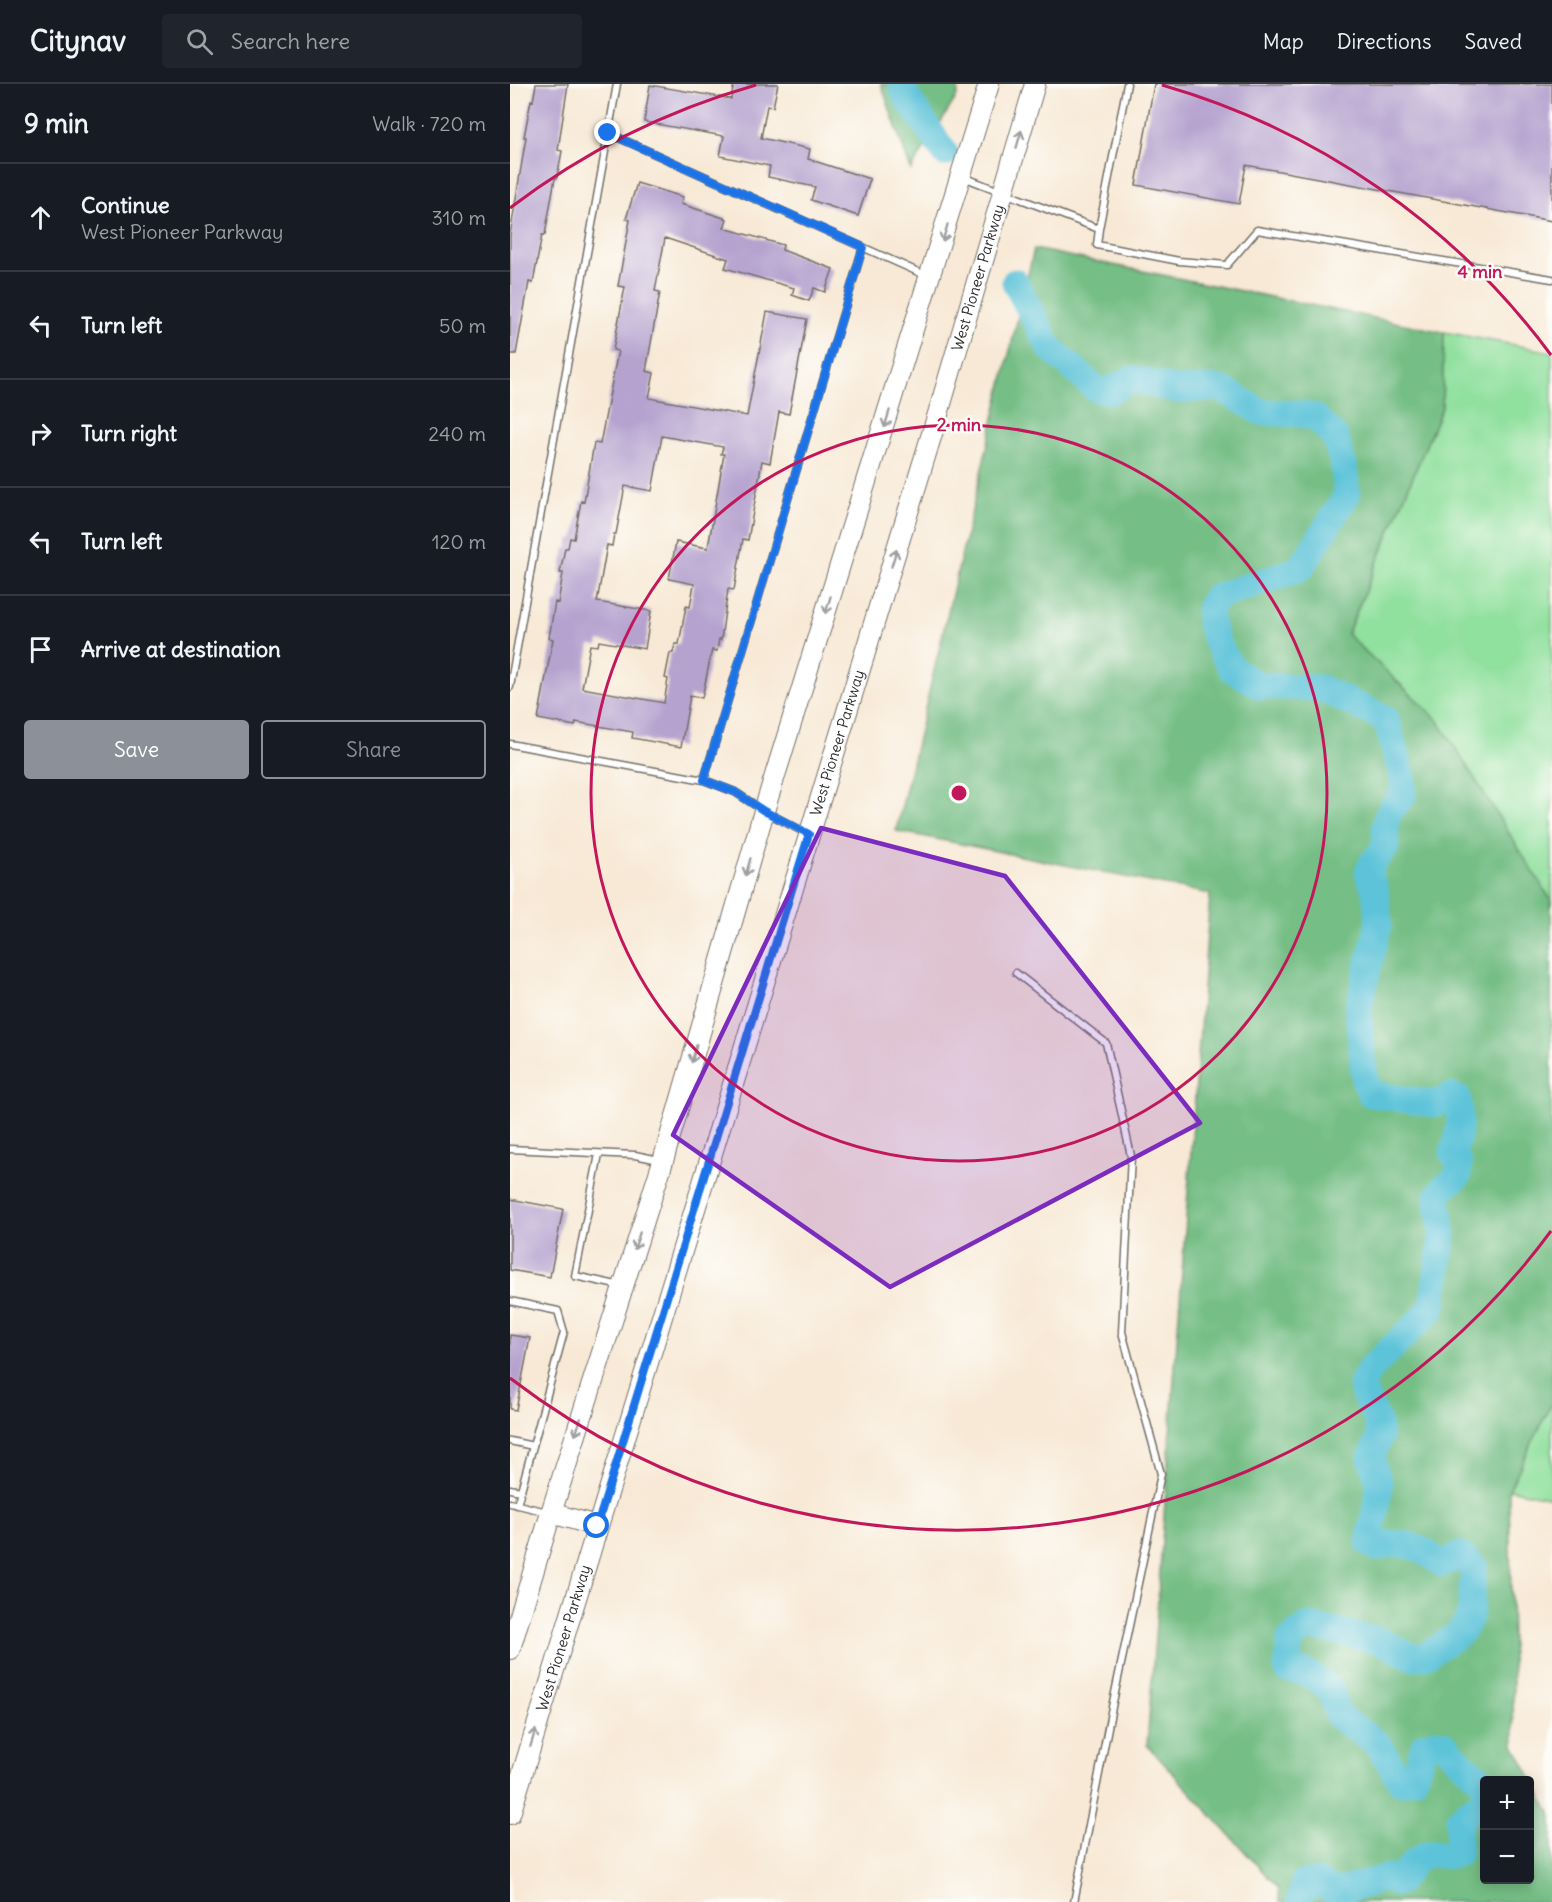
<!DOCTYPE html>
<meta charset="utf-8">
<style>
:root{--surface:#171b24;--page:#20242c;--text:#f1f3f6;--muted:#9ea1a6;--line:#363941;--accent:#8c9099}
body{margin:0;font-family:Delius,sans-serif;background:var(--page);color:var(--text)}
.controls{position:absolute;right:18px;bottom:18px;display:grid;overflow:hidden;border-radius:6px;box-shadow:0 3px 15px #0003}
.controls button{width:54px;height:54px;display:grid;place-items:center;padding:0;border:0;border-bottom:2px solid var(--line);background:var(--surface);color:var(--text);font:30px sans-serif}
.stop{position:absolute;width:18px;height:18px;margin:-14px;border:4px solid #1a73e8;border-radius:50%;background:#fff}
.stop.end{background:#1a73e8;border-color:#fff;box-shadow:0 2px 6px #0008}
.list{margin:0;padding:0;list-style:none}
h2{display:flex;justify-content:space-between;align-items:center;height:78px;margin:0;padding:0 24px;font-size:26px}
h2 small{font-size:20px;font-weight:400;color:var(--muted)}
.list li{display:grid;grid-template-columns:39px 1fr auto;gap:18px;align-items:center;box-sizing:border-box;height:108px;padding:0 24px;border-top:2px solid var(--line)}
.list b{display:block;font-size:22px;white-space:nowrap}
.list p{margin:0;font-size:20px;white-space:nowrap;color:var(--muted)}
.list em{font-size:20px;font-style:normal;color:var(--muted)}
.actions{display:flex;gap:12px;padding:18px 24px}
.actions a{flex:1;padding:14px 0;border:2px solid var(--accent);border-radius:6px;text-align:center;font-size:21px;color:var(--accent)}
.actions .main{background:var(--accent);color:#fff}
.icon{flex:none;width:33px;height:33px;fill:none;stroke:currentColor;stroke-width:2;stroke-linecap:round;stroke-linejoin:round}
.map{position:relative;flex:none;width:1042px;height:1818px;overflow:hidden}
header{display:flex;align-items:center;gap:36px;box-sizing:border-box;height:84px;padding:0 30px;background:var(--surface);border-bottom:2px solid var(--line)}
header strong{font-size:28px}
nav{display:flex;gap:33px;margin-inline-start:auto;font-size:21px}
.search{width:420px;height:54px;background:var(--page);display:flex;align-items:center;gap:15px;box-sizing:border-box;padding:0 21px;border-radius:6px;color:var(--muted);font-size:22px}
main{display:flex}
aside{flex:1;background:var(--surface)}
.map>svg:first-child{display:block}
</style>
<header>
<strong>Citynav</strong>
<div class="search"><svg class="icon" aria-label="search" viewBox="0 0 24 24"><circle cx="10" cy="10" r="6"/><path d="M15 15l6 6"/></svg>Search here</div>
<nav><a>Map</a><a>Directions</a><a>Saved</a></nav>
</header>
<main>
<aside>
<h2>9 min<small>Walk · 720 m</small></h2>
<ul class="list">
<li><svg class="icon" aria-label="ahead" viewBox="0 0 24 24"><path d="M12 20V5M6 11l6-6 6 6"/></svg><div><b>Continue</b><p>West Pioneer Parkway</p></div><em>310 m</em></li>
<li><svg class="icon" aria-label="left" viewBox="0 0 24 24"><path d="M17 20v-9H6M10 6l-5 5 5 5"/></svg><div><b>Turn left</b></div><em>50 m</em></li>
<li><svg class="icon" aria-label="right" viewBox="0 0 24 24"><path d="M7 20v-9h11M14 6l5 5-5 5"/></svg><div><b>Turn right</b></div><em>240 m</em></li>
<li><svg class="icon" aria-label="left" viewBox="0 0 24 24"><path d="M17 20v-9H6M10 6l-5 5 5 5"/></svg><div><b>Turn left</b></div><em>120 m</em></li>
<li><svg class="icon" aria-label="arrive" viewBox="0 0 24 24"><path d="M6 21V4h12l-3 4 3 4H6"/></svg><div><b>Arrive at destination</b></div></li>
</ul>
<div class="actions"><a class="main">Save</a><a>Share</a></div>
</aside>
<div class="map">
<svg width="1042" height="1818" viewBox="0 0 1042 1818">
<rect width="100%" height="100%" fill="#fdfcf7"/>
<filter id="ink" filterUnits="userSpaceOnUse"><feTurbulence type="fractalNoise" baseFrequency=".0167" numOctaves="2"/><feDisplacementMap in="SourceGraphic" scale="12" xChannelSelector="R" yChannelSelector="G"/><feConvolveMatrix kernelMatrix="1 2 1 2 8 2 1 2 1" color-interpolation-filters="sRGB"/></filter>
<filter id="wash" filterUnits="userSpaceOnUse"><feTurbulence type="fractalNoise" baseFrequency=".008" numOctaves="4" result="noise"/><feDisplacementMap in="SourceGraphic" scale="24" xChannelSelector="R" yChannelSelector="G"/><feGaussianBlur stdDeviation="1.35" result="paint"/><feColorMatrix in="noise" values="0 0 0 0 0 0 0 0 0 0 0 0 0 0 0 0 0 1.4 0 .05"/><feComposite in="paint" operator="in"/></filter>
<g filter="url(#wash)">
<rect width="100%" height="100%" fill="#f8e9d6"/>
<path fill="#90e09e" stroke="#5e8664" stroke-width="1.5" d="M934,248l108,20v554l-1,-6 -204,-265 95,-228z
M1042,1318v96l-43,-9z"/>
<path fill="#74be85" stroke="#507458" stroke-width="1.5" fill-rule="evenodd" d="M371,0h78l-2,12 -46,74z
M524,165l410,83 -2,75 -95,227 91,86 113,180 1,502 -43,88 5,255 38,71v86h-273v-13l-132,-144 63,-851 -314,-63zM1020,1696v100h-45v-100z"/>
<g fill="none" stroke-linecap="round" stroke-linejoin="round">
<path stroke="#5cc3d9" stroke-width="27" d="M392,0l4,12 39,57
M505,198l35,66 46,41 13,2 23,-12 46,11 34,-2 12,2 37,22 40,2 14,3 20,20 9,30 3,28 -47,74 -85,28 -6,13 2,16 7,19 14,24 28,17 60,2 66,31 17,60v17c-20,20 -18,23 -17,51l-13,15 -5,10 7,18 4,34 -21,86 7,71 6,13 64,10 16,-8 7,3c3,20 2,35 -5,53l6,12 -1,12 -15,12 -6,11 6,34 -11,76 -62,60 -8,15 2,10 13,26 3,15 -9,23 9,27 -11,58 7,5c26,-11 46,0 66,16l18,-9 14,12 -4,50 -10,16 -35,23 -12,1 -35,-17 -70,-14 -18,14 -3,29 20,4 23,16 9,28 39,27 23,38 13,-4 10,-33c24,-8 21,3 36,16 7,7 15,13 23,19l2,9
M790,1818l4,-19 14,-1 18,11 51,-16 11,6c10,-13 18,-30 36,-29 10,1 15,3 24,-1l1,-34 26,-20"/>
</g>
<g id="blocks">
<path fill="#b5a2cf" fill-rule="evenodd" d="M26,0h32l-10,66 4,1 -5,27h-2l-10,57h-3l-9,48 -4,-1 -13,72h-6v-119l16,-98h-2l7,-37 2,1z
M224,0h44l-5,23 -6,-1 -6,32 49,11 -2,10 62,20 -12,37 -47,-16 4,-13 -47,-10 2,-11 -50,-10 4,-20 -80,-14 6,-37 81,14z
M644,0h398v137l-306,-56 -7,39 -103,-19z
M127,99l46,14 -2,7 46,15 -3,9 59,17 -1,5 51,19 -8,23 -11,-4 -5,13 -17,-6 2,-7 -69,-20 3,-9 -63,-21 -10,53 5,1 -14,79 8,2 -5,25 98,18 20,-104 40,7 -18,95 -10,-2 -9,51 -8,-2 -14,79 -5,-1 -9,51 -6,-1 -7,51 -2,-1 -2,12 -5,-1 -10,48 -12,-2 -9,51 -49,-9 1,-6 -57,-10 -1,4 -37,-7 15,-80 -4,-1 6,-36 3,1 5,-30h-3l5,-25h3l2,-10 4,1 7,-38 3,1 10,-59 6,1 18,-93 -5,-1 12,-63 -7,-1 12,-66 -4,-1zM152,352l61,11 -2,7h3l-16,94 -32,-6 -7,37 25,5 -4,23 -4,-1 -7,38h-4l-2,9h-3l-5,25 3,1 -4,24 -82,-15 8,-43 8,1 1,-5 46,8 6,-38 -54,-9 10,-57 5,1 2,-12h2l9,-48 27,5z
M0,1115l53,10 -13,68 -40,-7z
M0,1251l20,3 -14,72 -6,-1z"/>
</g>
</g>
<g filter="url(#ink)">
<use href="#blocks" fill-opacity="0" stroke="#736e67" stroke-width="1.5"/>
<g fill="none" stroke-linecap="round" stroke-linejoin="round">
<g stroke="#736e67" stroke-width="9">
<path id="service" d="M98,49l319,143
M453,93l136,52 28,-145
M589,145l-2,16 82,16 48,4 30,-35 295,49
M0,603l107,-603
M0,660l194,36 31,12 29,19 42,22
M194,696l159,-533
M506,889l90,70 25,113 -9,176 39,142 -49,233 -38,195
M0,1065l125,6 24,5
M89,1070l-24,122 46,10
M0,1217l48,10 6,21 -47,173
M0,1357l23,5
M0,1405l11,2
M0,1419l37,9"/>
</g>
<g stroke="#736e67" stroke-width="22">
<g id="primary">
<path d="M41,1429l46,13"/>
<path d="M0,1565l41,-136 112,-352 101,-350 225,-727"/>
<path id="s1" d="M0,1730l428,-1400 97,-330"/>
</g>
</g>
<use href="#service" stroke="#fff" stroke-width="6"/>
<use href="#primary" stroke="#fff" stroke-width="20"/>
</g>
<defs><path id="oneway-shaft" d="M-6 0H5M1.5-3L5.5 0L1.5 3" fill="none" stroke-width="1.6" stroke-linecap="round" stroke-linejoin="round" transform="scale(1.5)"/></defs>
<g stroke="#a0a0a0">
<use href="#oneway-shaft" transform="translate(509 55) rotate(-74)"/>
<use href="#oneway-shaft" transform="translate(435 149) rotate(107)"/>
<use href="#oneway-shaft" transform="translate(377 335) rotate(107)"/>
<use href="#oneway-shaft" transform="translate(384 474) rotate(-73)"/>
<use href="#oneway-shaft" transform="translate(318 521) rotate(107)"/>
<use href="#oneway-shaft" transform="translate(238 783) rotate(106)"/>
<use href="#oneway-shaft" transform="translate(184 970) rotate(106)"/>
<use href="#oneway-shaft" transform="translate(127 1157) rotate(108)"/>
<use href="#oneway-shaft" transform="translate(68 1343) rotate(108)"/>
<use href="#oneway-shaft" transform="translate(23 1654) rotate(-73)"/>
</g>
</g>
<g fill="none" stroke-linecap="round" stroke-linejoin="round" filter="url(#ink)">
<path stroke="#1a73e8" stroke-width="8" d="M87,1442l212,-692 -45,-23 -29,-19 -31,-12 159,-533 -255,-114"/>
</g>
<path fill="#7b2cbf" fill-opacity="0.2" stroke="#7b2cbf" stroke-width="4.5" stroke-linejoin="round" d="M311,744l184,48 195,247 -310,164 -217,-152z"/>
<g fill="none" stroke="#c2185b" stroke-width="3">
<circle cx="449" cy="709" r="368"/>
<path d="M1041 1147A737 737 0 0 1 0 1294M0 124A737 737 0 0 1 246 1M652 1A737 737 0 0 1 1041 271"/>
</g>
<g text-anchor="middle" stroke-width="5" stroke-linejoin="round" paint-order="stroke">
<g font-size="15" fill="#2b2b2b" stroke="#fdfcf7">
<text dy="5" stroke="none"><textPath href="#s1" startOffset="1606">West Pioneer Parkway</textPath></text>
<text dy="5" stroke="none"><textPath href="#s1" startOffset="1120">West Pioneer Parkway</textPath></text>
<text dy="5" stroke="none"><textPath href="#s1" startOffset="184">West Pioneer Parkway</textPath></text>
</g>
</g>
<circle cx="449" cy="709" r="9" fill="#c2185b" stroke="#fdfcf7" stroke-width="3"/>
<g font-size="18" text-anchor="middle" font-weight="bold" fill="#c2185b" stroke="#fdfcf7" stroke-width="5" stroke-linejoin="round" paint-order="stroke">
<text x="970" y="194">4 min</text>
<text x="449" y="347">2 min</text>
</g>
</svg>
<div class="controls">
<button>+</button>
<button>−</button>
</div>
<div class="stop" style="left:87px;top:1442px"></div>
<div class="stop end" style="left:98px;top:49px"></div>
</div>
</main>
